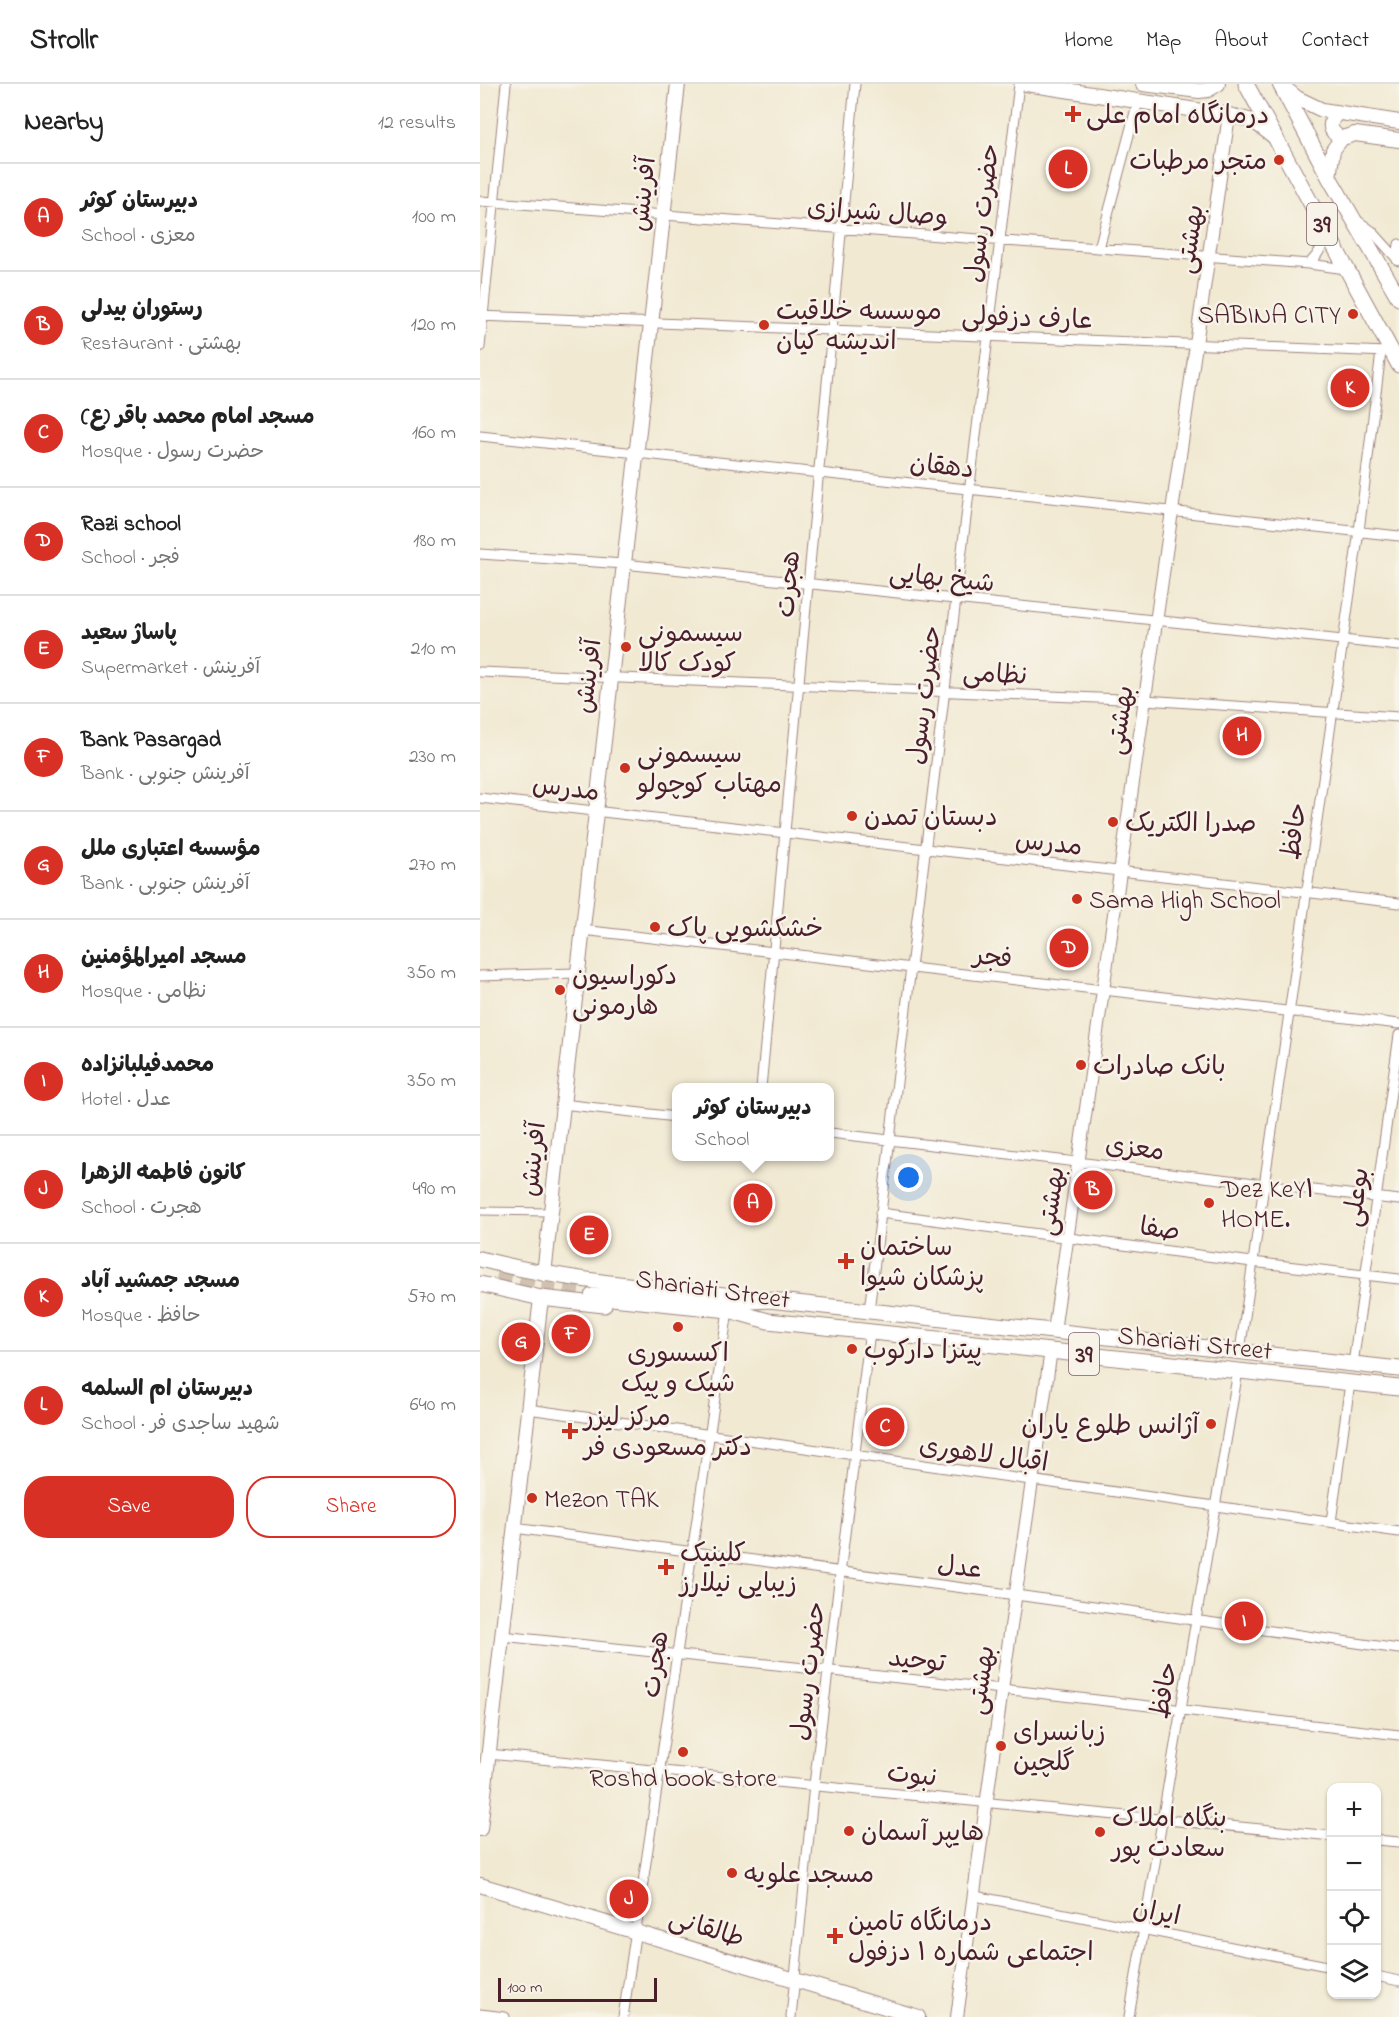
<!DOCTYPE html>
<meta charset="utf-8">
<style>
:root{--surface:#fff;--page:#f2f2f2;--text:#222;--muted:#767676;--line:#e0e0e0;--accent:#d93025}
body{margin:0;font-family:"Indie Flower","Playpen Sans Arabic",sans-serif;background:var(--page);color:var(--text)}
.controls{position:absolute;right:18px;bottom:18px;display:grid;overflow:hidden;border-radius:12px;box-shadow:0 2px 4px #0004}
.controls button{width:54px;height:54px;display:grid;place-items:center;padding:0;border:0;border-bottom:2px solid var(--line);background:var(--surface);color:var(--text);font:30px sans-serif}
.scale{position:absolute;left:18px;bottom:15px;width:159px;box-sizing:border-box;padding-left:6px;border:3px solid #4a1f2b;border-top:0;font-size:16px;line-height:21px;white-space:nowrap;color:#4a1f2b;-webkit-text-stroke:4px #f7f3e8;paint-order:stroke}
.you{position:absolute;left:429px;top:1094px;width:21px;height:21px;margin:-15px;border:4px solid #fff;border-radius:50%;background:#1a73e8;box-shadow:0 0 0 9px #1a73e833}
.badge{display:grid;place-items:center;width:39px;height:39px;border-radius:50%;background:var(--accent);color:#fff;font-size:20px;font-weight:700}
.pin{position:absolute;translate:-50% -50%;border:3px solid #fff;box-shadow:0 2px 6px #0006}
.popup{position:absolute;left:192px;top:999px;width:162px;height:78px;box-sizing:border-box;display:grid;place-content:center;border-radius:12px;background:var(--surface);filter:drop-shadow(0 2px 4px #0005);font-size:20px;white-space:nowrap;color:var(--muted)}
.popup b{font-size:22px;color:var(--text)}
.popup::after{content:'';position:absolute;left:50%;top:100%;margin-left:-12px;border:12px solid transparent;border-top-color:var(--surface)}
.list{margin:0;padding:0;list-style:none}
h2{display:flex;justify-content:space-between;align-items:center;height:78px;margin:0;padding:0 24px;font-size:26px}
h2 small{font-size:20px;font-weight:400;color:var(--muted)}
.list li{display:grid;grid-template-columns:39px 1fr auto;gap:18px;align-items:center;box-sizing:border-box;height:108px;padding:0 24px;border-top:2px solid var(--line)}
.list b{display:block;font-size:22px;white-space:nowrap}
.list p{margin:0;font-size:20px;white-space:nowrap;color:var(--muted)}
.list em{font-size:20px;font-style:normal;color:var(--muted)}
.actions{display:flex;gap:12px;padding:18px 24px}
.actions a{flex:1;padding:14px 0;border:2px solid var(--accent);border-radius:24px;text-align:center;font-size:21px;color:var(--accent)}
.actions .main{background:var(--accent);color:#fff}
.icon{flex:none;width:33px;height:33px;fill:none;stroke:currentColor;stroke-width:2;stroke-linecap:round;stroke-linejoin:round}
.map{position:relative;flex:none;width:919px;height:1933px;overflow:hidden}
header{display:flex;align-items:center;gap:36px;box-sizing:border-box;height:84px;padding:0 30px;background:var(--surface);border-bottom:2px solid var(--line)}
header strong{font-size:28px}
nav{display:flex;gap:33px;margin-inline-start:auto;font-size:21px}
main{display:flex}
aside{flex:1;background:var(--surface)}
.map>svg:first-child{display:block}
</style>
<header>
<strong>Strollr</strong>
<nav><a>Home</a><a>Map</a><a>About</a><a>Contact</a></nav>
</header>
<main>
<aside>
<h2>Nearby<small>12 results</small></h2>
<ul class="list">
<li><span class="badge">A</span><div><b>دبیرستان کوثر</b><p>School · معزی</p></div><em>100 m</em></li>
<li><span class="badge">B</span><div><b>رستوران بیدلی</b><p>Restaurant · بهشتی</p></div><em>120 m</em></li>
<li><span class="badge">C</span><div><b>مسجد امام محمد باقر (ع)</b><p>Mosque · حضرت رسول</p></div><em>160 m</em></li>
<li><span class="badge">D</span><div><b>Razi school</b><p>School · فجر</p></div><em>180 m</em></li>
<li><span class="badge">E</span><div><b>پاساژ سعید</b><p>Supermarket · آفرینش</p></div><em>210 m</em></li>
<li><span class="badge">F</span><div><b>Bank Pasargad</b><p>Bank · آفرینش جنوبی</p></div><em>230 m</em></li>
<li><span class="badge">G</span><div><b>مؤسسه اعتباری ملل</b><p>Bank · آفرینش جنوبی</p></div><em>270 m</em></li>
<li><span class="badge">H</span><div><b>مسجد امیرالمؤمنین</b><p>Mosque · نظامی</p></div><em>350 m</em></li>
<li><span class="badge">I</span><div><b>محمدفيلبانزاده</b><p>Hotel · عدل</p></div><em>350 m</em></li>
<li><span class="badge">J</span><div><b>کانون فاطمه الزهرا</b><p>School · هجرت</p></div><em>490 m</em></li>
<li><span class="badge">K</span><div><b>مسجد جمشید آباد</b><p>Mosque · حافظ</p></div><em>570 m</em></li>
<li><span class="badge">L</span><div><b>دبیرستان ام السلمه</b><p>School · شهید ساجدی فر</p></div><em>640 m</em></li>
</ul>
<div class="actions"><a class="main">Save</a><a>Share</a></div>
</aside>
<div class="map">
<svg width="919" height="1933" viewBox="0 0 919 1933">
<rect width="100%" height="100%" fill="#f7f3e8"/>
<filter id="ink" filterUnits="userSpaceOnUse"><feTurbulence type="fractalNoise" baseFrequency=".0167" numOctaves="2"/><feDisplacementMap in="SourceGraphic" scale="12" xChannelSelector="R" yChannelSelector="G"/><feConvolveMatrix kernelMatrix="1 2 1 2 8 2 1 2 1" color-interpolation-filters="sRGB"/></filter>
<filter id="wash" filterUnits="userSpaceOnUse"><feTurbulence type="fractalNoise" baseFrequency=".008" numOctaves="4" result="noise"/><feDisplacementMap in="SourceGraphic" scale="24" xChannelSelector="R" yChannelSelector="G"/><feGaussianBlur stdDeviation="1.35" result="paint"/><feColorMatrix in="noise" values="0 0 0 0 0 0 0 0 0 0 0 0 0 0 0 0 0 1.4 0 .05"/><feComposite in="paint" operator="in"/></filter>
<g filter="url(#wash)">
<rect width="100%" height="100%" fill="#f1e9d2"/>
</g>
<g filter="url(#ink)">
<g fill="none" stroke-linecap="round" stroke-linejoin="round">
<path stroke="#d0c1b1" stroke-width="15" stroke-dasharray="15 8" stroke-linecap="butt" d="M16,1195l45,10 51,7"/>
<g stroke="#9e847e" stroke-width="9">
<path id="pedestrian" d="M0,1127l70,1"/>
</g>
<g stroke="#9e847e" stroke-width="11">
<path id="minor" d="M0,117l829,63 37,5
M878,137l14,10 27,30
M619,164l39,-147
M917,176l2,-16
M829,180c10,-10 14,-18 17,-31
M0,232l907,36
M0,263l26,-263
M0,352l919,100
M0,470l144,10 775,82
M0,588l665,28 254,17
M0,714l919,105
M102,846l817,94
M0,892l97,-3
M281,1004l94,-1004
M82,1020l114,13
M350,1049l569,67
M400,1129l372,49 147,17
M389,1227l150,-1227
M760,1267l119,-820 22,-179
M873,1280l46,-329
M48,1325l871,123
M851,1438l19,-139
M34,1444l502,67 383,54
M22,1552l500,53 397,46
M8,1670l844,82
M896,1756l23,2
M495,1812l357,71
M896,1892l23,5
M0,1930l25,3
M143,1933l104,-700
M311,1933l23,-232 56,-454
M649,1933l109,-646"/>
</g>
<g stroke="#9e847e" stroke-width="14">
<path id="tertiary" d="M574,1247l175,-1216
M477,1933l45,-328 49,-339"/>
</g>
<g stroke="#9e847e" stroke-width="16">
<path id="secondary" d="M546,0l203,31 24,6 20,15
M663,0l56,7 9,-1 10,-6
M801,1l16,13 25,12 77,12
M858,29c-11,9 -9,20 4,25
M849,93l4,-27 9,-12 13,-4 44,6
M64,1190l134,-1190
M0,1745l61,-531
M0,1801l438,132"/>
</g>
<g stroke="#9e847e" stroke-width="17">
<path id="primary" d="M766,0l153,281
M800,0l49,93 70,121
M0,1175c83,22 168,28 254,37
M0,1200l61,14 63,7
M112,1212l137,14 39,11 631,67
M241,1219l48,-3 630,69"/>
</g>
<use href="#pedestrian" stroke="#fff" stroke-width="7"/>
<use href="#minor" stroke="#fff" stroke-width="9"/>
<use href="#tertiary" stroke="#fff" stroke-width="12"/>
<use href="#secondary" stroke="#fff" stroke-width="14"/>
<use href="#primary" stroke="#fff" stroke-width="15"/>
</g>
</g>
<g fill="#c8321e" stroke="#f7f3e8" stroke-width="2">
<path d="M590 21h6v6h6v6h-6v6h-6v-6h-6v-6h6z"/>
<circle cx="799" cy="76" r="6"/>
<circle cx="873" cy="230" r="6"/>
<circle cx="284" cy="241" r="6"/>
<circle cx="146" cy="563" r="6"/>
<circle cx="145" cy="684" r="6"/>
<circle cx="372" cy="732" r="6"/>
<circle cx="633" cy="738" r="6"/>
<circle cx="597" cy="815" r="6"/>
<circle cx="175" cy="843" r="6"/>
<circle cx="80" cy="906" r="6"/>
<circle cx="601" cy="981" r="6"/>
<circle cx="729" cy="1119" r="6"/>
<path d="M363 1168h6v6h6v6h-6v6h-6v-6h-6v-6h6z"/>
<circle cx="198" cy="1243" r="6"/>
<circle cx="372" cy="1265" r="6"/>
<circle cx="731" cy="1340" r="6"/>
<path d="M87 1338h6v6h6v6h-6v6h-6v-6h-6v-6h6z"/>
<circle cx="52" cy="1414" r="6"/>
<path d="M183 1474h6v6h6v6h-6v6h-6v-6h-6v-6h6z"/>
<circle cx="521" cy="1662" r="6"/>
<circle cx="203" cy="1668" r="6"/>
<circle cx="369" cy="1747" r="6"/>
<circle cx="620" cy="1748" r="6"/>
<circle cx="252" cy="1789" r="6"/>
<path d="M352 1843h6v6h6v6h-6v6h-6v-6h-6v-6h6z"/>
</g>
<g text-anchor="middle" stroke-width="5" stroke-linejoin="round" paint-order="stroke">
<g fill="#f7f3e8" stroke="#7e5f64" stroke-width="1.5">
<rect x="827" y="119" width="30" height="42" rx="4.5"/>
<rect x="589" y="1249" width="30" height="42" rx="4.5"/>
</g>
<g font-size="24" font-weight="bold" fill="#4a1f2b">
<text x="842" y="148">39</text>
<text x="604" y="1278">39</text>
</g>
<g font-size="26" fill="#4a1f2b" stroke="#f7f3e8" text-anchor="start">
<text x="606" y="39">درمانگاه امام علی</text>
<text x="787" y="85" text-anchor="end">متجر مرطبات</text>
<text x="296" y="235">موسسه خلاقیت<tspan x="296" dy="30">اندیشه کیان</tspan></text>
<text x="861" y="239" text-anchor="end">SABINA CITY</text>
<text x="158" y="557">سیسمونی<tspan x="158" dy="30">کودک کالا</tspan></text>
<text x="157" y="678">سیسمونی<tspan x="157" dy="30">مهتاب کوچولو</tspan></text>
<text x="384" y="741">دبستان تمدن</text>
<text x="645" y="747">صدرا الکتریک</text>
<text x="609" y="824">Sama High School</text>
<text x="187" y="852">خشکشویی پاک</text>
<text x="92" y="900">دکوراسیون<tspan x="92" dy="30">هارمونی</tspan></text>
<text x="613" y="990">بانک صادرات</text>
<text x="741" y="1113">Dez KeY۱<tspan x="741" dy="30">HOME.</tspan></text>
<text x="380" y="1171">ساختمان<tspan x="380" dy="30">پزشکان شیوا</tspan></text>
<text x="384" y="1274">پیتزا دارکوب</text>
<text x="198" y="1277" text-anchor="middle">اکسسوری<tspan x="198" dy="30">شیک و پیک</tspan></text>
<text x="104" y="1341">مرکز لیزر<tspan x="104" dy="30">دکتر مسعودی فر</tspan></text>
<text x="719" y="1349" text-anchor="end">آژانس طلوع یاران</text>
<text x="64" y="1423">Mezon TAK</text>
<text x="200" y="1477">کلینیک<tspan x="200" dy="30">زیبایی نیلارز</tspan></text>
<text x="533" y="1656">زبانسرای<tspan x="533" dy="30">گلچین</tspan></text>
<text x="203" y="1702" text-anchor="middle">Roshd book store</text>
<text x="632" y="1742">بنگاه املاک<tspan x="632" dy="30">سعادت پور</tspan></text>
<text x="381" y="1756">هایپر آسمان</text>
<text x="264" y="1798">مسجد علویه</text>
<text x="368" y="1846">درمانگاه تامین<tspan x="368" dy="30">اجتماعی شماره ۱ دزفول</tspan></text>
</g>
<g font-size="26" fill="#4a1f2b" stroke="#f7f3e8">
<text transform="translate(162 110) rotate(-84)" y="9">آفرینش</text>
<text transform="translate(398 127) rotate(4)" y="9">وصال شیرازی</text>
<text transform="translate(501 129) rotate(-83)" y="9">حضرت رسول</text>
<text transform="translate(709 155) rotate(-82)" y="9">بهشتی</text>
<text transform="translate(547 233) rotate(2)" y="9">عارف دزفولی</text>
<text transform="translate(462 381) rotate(6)" y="9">دهقان</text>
<text transform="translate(462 493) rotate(6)" y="9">شیخ بهایی</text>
<text transform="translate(307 500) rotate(-85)" y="9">هجرت</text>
<text transform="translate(515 589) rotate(3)" y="9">نظامی</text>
<text transform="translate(107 592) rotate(-83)" y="9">آفرینش</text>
<text transform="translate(443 611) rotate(-83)" y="9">حضرت رسول</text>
<text transform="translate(639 636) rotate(-82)" y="9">بهشتی</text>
<text transform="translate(86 703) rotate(7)" y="9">مدرس</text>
<text transform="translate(813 747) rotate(-82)" y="9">حافظ</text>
<text transform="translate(569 758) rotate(6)" y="9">مدرس</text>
<text transform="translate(513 872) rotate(7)" y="9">فجر</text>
<text transform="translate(655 1063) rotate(7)" y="9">معزی</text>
<text transform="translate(52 1075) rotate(-84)" y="9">آفرینش</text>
<text transform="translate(875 1113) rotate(-82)" y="9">بوعلی</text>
<text transform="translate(570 1117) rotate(-82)" y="9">بهشتی</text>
<text transform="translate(680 1144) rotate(8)" y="9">صفا</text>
<text transform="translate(233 1204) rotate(8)" y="9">Shariati Street</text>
<text transform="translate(715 1258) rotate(6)" y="9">Shariati Street</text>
<text transform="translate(504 1369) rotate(8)" y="9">اقبال لاهوری</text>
<text transform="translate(480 1482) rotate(8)" y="9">عدل</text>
<text transform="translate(437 1575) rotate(6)" y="9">توحید</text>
<text transform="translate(174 1580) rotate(-82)" y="9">هجرت</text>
<text transform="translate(327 1587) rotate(-83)" y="9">حضرت رسول</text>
<text transform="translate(500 1596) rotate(-82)" y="9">بهشتی</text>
<text transform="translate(683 1606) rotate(-80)" y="9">حافظ</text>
<text transform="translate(432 1690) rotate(6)" y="9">نبوت</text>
<text transform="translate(677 1827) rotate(11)" y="9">ایران</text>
<text transform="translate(227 1843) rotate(17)" y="9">طالقانی</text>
</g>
</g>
</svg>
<div class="controls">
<button>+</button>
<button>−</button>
<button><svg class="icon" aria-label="locate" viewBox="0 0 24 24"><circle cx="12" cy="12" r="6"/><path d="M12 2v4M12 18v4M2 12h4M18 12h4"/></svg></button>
<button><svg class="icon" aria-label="layers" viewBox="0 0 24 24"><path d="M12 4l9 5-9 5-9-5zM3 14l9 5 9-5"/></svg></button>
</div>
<div class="scale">100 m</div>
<div class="you"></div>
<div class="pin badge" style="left:273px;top:1119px">A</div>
<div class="popup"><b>دبیرستان کوثر</b>School</div>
<div class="pin badge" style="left:613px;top:1106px">B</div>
<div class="pin badge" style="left:405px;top:1343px">C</div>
<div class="pin badge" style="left:589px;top:864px">D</div>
<div class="pin badge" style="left:109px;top:1151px">E</div>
<div class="pin badge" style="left:91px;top:1250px">F</div>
<div class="pin badge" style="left:41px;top:1258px">G</div>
<div class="pin badge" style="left:762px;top:652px">H</div>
<div class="pin badge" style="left:764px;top:1537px">I</div>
<div class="pin badge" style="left:149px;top:1815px">J</div>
<div class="pin badge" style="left:870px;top:304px">K</div>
<div class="pin badge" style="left:588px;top:85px">L</div>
</div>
</main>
